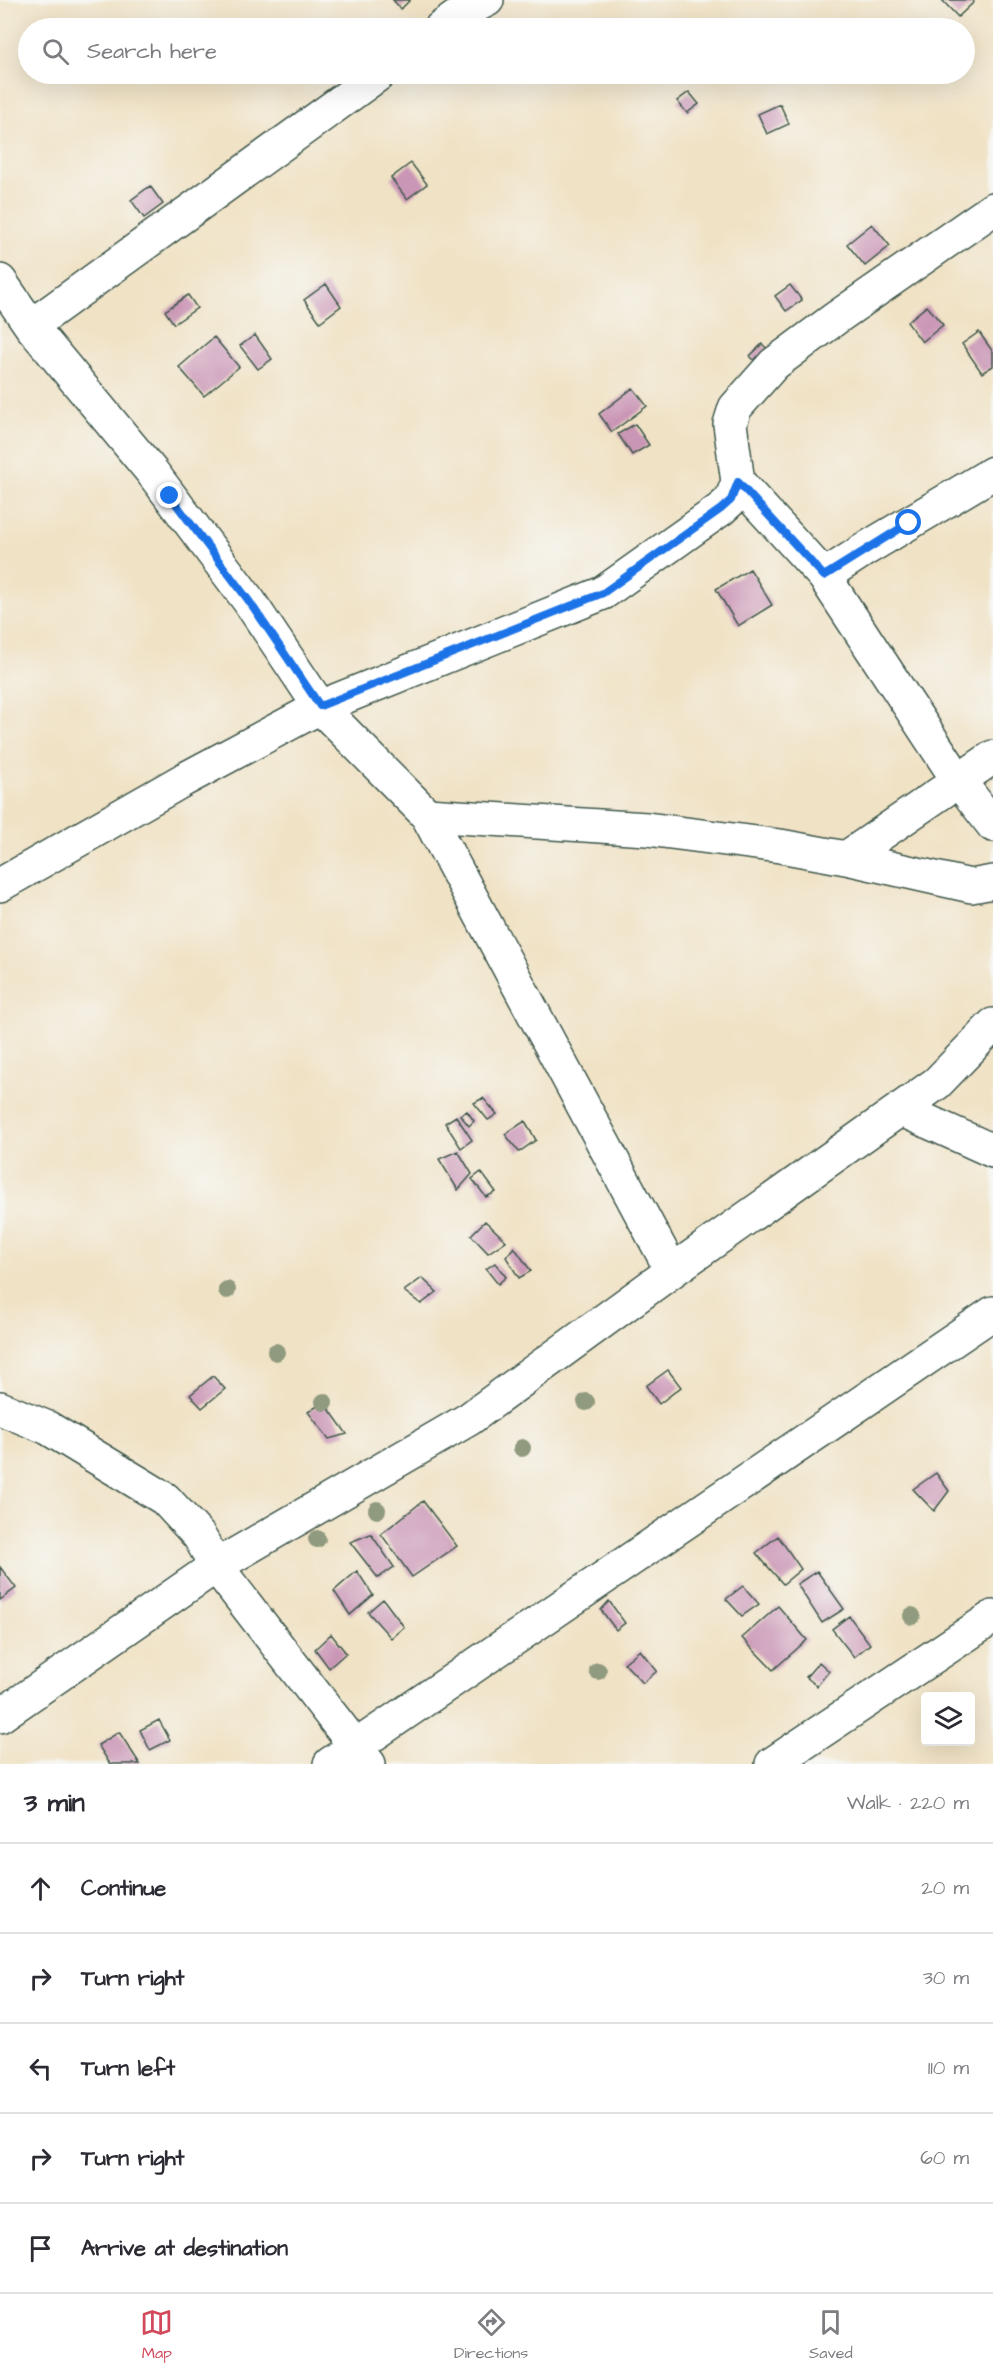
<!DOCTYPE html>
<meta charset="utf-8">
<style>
:root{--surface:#fff;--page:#f7f7f7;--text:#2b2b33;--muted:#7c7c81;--line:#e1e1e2;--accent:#d1495b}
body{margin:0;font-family:"Architects Daughter",sans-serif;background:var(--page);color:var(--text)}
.controls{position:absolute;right:18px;bottom:18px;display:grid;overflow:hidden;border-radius:6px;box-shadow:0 6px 24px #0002}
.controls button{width:54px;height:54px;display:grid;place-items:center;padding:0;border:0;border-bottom:2px solid var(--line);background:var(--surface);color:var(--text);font:30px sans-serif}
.stop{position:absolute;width:18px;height:18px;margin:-14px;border:4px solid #1a73e8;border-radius:50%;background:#fff}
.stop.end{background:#1a73e8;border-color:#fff;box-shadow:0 2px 6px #0008}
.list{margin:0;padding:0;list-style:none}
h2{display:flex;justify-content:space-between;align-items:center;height:78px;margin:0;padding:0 24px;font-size:26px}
h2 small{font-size:20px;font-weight:400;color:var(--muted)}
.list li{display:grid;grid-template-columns:39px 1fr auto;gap:18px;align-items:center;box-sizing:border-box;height:90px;padding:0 24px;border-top:2px solid var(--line)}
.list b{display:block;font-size:22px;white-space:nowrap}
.list em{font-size:20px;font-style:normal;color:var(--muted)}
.icon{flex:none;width:33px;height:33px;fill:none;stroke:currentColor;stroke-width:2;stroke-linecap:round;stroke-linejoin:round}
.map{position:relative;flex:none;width:993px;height:1764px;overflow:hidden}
.search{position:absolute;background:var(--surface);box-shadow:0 6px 24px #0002;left:18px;right:18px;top:18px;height:66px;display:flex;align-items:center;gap:15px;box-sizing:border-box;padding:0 21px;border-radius:33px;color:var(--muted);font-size:22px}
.sheet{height:528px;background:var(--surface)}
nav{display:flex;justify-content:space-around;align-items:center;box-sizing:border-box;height:84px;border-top:2px solid var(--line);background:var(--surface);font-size:16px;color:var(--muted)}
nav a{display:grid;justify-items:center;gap:3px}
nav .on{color:var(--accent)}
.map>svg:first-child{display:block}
</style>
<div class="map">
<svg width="993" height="1764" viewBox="0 0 993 1764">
<rect width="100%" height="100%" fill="#f6f6f2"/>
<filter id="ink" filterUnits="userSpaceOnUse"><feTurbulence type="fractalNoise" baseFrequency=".0167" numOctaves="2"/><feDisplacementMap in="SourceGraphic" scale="12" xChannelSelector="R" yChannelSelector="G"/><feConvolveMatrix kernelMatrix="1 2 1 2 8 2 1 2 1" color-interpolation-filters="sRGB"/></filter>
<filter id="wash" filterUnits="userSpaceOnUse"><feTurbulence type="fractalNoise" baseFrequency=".008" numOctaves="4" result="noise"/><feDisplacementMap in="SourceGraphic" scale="24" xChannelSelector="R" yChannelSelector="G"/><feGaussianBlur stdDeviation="1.35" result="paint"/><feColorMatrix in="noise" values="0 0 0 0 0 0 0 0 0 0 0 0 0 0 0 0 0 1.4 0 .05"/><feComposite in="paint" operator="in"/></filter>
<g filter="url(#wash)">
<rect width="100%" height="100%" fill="#f0e2c5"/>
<g id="blocks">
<path fill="#ca96b6" d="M393,0h17l-9,9z
M942,0h29l3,2 -16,15z
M689,92l10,12 -12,9 -10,-12z
M780,104l9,20 -22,10 -9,-20z
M411,163l16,21 -20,15 -16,-21z
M150,186l13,18 -19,14 -13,-18z
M872,224l18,22 -25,20 -18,-22z
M326,284l15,22 -21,16 -16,-22z
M790,285l12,15 -16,11 -11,-15z
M188,295l9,13 -23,16 -9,-13z
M927,306l16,19 -21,17 -15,-20z
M979,332l14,20v14l-11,7 -20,-29z
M255,335l17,24 -14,10 -18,-23z
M214,337l25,30 -35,29 -25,-29z
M762,344l13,12 -12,13 -13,-13z
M633,388l14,18 -35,26 -13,-18z
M635,424l14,21 -17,10 -14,-21z
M750,569l22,36 -34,21 -22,-37z
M483,1098l14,16 -9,6 -14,-17z
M467,1111l7,10 -5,5 -9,-11z
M456,1116l16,24 -11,8 -16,-25z
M525,1121l11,19 -17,12 -14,-18z
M458,1151l14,23 -14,16 -19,-31z
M481,1172l15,20 -10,5 -14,-18z
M485,1221l21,20 -18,12 -17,-18z
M514,1247l17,24 -12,7 -13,-21z
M495,1263l11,14 -8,7 -12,-15z
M422,1278l15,14 -16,12 -17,-13z
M668,1370l13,17 -22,17 -13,-18z
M213,1376l12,13 -23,19 -12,-13z
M324,1402l23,32 -18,5 -21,-27z
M936,1473l13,18 -15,20 -21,-22z
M423,1501l34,45 -45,31 -31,-43z
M371,1534l23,33 -16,11 -28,-36z
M778,1536l23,33 -18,15 -27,-31z
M0,1567l16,21 -16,12z
M357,1571l16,24 -23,20 -16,-24z
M817,1571l27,38 -22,14 -25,-39z
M743,1586l16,18 -17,12 -16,-17z
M383,1599l21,28 -13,11 -23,-26z
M609,1601l16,22 -9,7 -15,-20z
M778,1606l29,34 -34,30 -31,-32z
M849,1616l21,28 -16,13 -22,-28z
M331,1634l15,19 -17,15 -14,-19z
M640,1650l17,21 -14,12 -19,-20z
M819,1662l10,9 -12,15 -11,-9z
M159,1720l11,20 -20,10 -10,-20z
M119,1732l21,32h-30l-12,-19z"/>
</g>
</g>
<g filter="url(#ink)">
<use href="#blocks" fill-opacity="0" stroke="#3e564a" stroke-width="1.5"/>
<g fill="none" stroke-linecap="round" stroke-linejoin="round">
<g stroke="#3e564a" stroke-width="36">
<path id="street" d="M441,28l24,-17 22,-11
M0,281l31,45 121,146 97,129 71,106 107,108 245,456
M31,326l348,-252
M738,482l86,94 134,204 35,45
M824,576l43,-28 126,-75
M427,815l220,14 133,17 66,12 125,28 22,-4
M846,858l147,-101
M0,885l185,-106 135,-72 283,-114 118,-84 10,-9 7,-18 -8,-58 5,-16 39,-44 62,-46 157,-109
M900,1109l93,42
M0,1408l48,20 117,71 34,37 17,30 153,198
M0,1716l216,-150 253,-147 203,-148 265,-188 56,-58
M330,1764l663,-451
M772,1764l221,-147"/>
</g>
<use href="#street" stroke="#fff" stroke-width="33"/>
</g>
<g fill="#8f9a7e">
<circle cx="227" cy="1290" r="9"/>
<circle cx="276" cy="1352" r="9"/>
<circle cx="324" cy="1402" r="9"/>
<circle cx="586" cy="1402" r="9"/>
<circle cx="522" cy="1448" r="9"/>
<circle cx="377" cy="1510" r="9"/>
<circle cx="317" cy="1539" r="9"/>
<circle cx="912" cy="1616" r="9"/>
<circle cx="598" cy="1671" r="9"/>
</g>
</g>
<g fill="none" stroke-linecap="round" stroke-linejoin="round" filter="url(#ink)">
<path stroke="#1a73e8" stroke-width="8" d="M170,496l79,105 71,105 283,-113 118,-84 10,-9 7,-18 86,94 85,-53"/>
</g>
</svg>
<div class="controls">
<button><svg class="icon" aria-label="layers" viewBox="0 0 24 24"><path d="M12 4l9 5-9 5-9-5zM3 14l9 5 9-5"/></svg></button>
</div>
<div class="stop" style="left:909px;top:523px"></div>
<div class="stop end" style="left:170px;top:496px"></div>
<div class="search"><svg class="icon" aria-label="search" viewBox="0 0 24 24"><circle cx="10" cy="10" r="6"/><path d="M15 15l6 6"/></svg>Search here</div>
</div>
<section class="sheet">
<h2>3 min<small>Walk · 220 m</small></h2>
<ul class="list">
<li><svg class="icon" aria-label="ahead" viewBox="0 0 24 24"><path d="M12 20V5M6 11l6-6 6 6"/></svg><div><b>Continue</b></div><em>20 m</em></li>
<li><svg class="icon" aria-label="right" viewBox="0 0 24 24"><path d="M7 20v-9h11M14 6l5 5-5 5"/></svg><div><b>Turn right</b></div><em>30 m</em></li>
<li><svg class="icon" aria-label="left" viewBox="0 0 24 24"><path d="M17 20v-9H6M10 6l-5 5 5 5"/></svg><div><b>Turn left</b></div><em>110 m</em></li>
<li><svg class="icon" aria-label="right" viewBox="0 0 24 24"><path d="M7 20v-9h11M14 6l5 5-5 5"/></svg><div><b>Turn right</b></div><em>60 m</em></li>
<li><svg class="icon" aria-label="arrive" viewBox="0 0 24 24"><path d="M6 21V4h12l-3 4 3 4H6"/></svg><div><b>Arrive at destination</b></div></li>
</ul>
</section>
<nav>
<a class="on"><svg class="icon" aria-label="map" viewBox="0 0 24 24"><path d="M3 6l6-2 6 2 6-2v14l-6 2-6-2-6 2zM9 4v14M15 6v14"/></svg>Map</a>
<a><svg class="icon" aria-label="directions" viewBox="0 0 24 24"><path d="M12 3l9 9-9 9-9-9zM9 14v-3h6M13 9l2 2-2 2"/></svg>Directions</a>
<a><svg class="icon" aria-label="saved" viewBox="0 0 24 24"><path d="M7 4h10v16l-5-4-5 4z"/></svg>Saved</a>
</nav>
